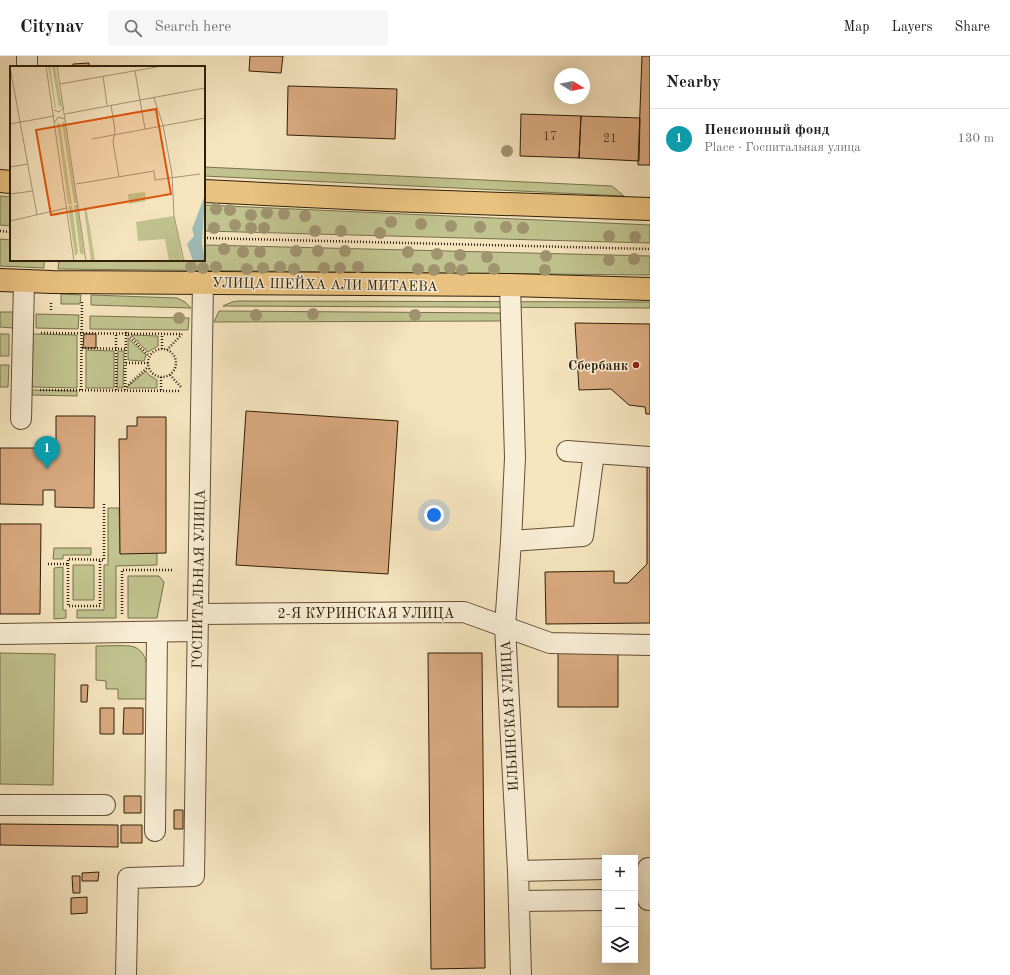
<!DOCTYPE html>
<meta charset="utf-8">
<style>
:root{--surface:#fff;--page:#f6f6f6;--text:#202124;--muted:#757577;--line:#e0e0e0;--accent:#ea580c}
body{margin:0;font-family:"Old Standard TT",serif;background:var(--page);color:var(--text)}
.controls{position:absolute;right:12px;bottom:12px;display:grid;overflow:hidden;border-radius:0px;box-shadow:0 4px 16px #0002}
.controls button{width:36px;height:36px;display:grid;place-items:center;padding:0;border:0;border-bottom:1px solid var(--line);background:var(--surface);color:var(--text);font:20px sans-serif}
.compass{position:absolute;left:554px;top:12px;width:36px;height:36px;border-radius:50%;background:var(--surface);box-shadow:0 4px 16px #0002;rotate:100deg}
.you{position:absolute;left:434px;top:459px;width:14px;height:14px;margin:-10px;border:3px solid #fff;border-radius:50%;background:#1a73e8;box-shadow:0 0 0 6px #1a73e833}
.badge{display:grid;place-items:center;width:26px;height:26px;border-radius:50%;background:var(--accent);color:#fff;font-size:13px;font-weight:700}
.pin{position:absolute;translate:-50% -33px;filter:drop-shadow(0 1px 2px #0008)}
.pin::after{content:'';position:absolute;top:21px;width:14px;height:12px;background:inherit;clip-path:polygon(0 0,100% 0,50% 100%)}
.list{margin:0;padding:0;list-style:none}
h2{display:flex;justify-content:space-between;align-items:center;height:52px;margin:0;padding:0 16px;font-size:17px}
h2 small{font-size:13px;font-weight:400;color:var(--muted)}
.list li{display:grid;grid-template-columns:26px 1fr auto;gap:12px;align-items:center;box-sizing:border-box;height:60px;padding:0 16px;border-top:1px solid var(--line)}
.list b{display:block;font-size:15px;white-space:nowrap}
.list p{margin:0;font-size:13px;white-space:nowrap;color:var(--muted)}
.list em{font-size:13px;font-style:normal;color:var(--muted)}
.icon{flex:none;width:22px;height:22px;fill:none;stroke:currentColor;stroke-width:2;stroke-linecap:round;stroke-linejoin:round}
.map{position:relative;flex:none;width:650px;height:919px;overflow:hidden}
header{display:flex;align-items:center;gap:24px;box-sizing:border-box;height:56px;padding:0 20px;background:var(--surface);border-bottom:1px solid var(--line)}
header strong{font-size:19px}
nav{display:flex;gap:22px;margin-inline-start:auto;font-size:14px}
.search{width:280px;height:36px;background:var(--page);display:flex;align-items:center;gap:10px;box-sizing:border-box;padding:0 14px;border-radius:0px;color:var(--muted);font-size:15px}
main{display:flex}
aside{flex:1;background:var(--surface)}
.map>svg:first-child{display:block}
</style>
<header>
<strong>Citynav</strong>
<div class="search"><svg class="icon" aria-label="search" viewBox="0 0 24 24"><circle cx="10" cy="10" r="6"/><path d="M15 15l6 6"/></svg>Search here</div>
<nav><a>Map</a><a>Layers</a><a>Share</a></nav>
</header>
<main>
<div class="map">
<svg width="650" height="919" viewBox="0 0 650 919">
<rect width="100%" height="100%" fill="#f5e4be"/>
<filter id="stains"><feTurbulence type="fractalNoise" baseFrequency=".005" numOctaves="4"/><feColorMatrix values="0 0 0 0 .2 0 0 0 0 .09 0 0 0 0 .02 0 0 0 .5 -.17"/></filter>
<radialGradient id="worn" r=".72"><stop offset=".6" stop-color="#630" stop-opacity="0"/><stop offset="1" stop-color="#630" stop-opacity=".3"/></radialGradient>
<path fill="#c0c38f" stroke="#78714c" d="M204,111l408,19 12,10 -420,-20z
M0,140l11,1v29l-11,-1z
M204,149l446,20v18l-446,-12z
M0,183l11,1v20h33v8l-44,-2z
M204,189l446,11v19l-592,-6 1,-9h145z
M61,238l20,1 -1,9h-19z
M91,239l86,3 8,4 6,6 -100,-3z
M238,245l412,1v6l-427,-2 9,-4z
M219,255l283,2v8l-288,1z
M0,256h14l-1,16 -13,-1z
M36,258l43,1 -1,14 -42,-1z
M90,260l99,2 -1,12 -98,-1z
M0,278h9v22h-9z
M33,278l44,1v53l-45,-1z
M131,279l27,1v10l-10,6z
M128,282l18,17 -2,6 -16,-1z
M86,294l28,1v37h-28z
M118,295h6l-1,37h-6z
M0,309h9l-1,22h-8z
M146,315l3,4 8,5v8h-29l-1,-1z
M32,334l45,1v5l-45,-1z
M108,452h11l1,45h37v12l-41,1v52h-39v-8h27v-45h4z
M54,492h37v7h-28v4h-10z
M73,509h21v35h-21z
M63,511v43h3v8l-12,1v-51z
M128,520h31l5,6 -7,36h-29z
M96,590c11,0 23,-1 34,0 23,3 17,36 17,53h-29v-10h-12v-8l-10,-1z
M0,597l55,1 -2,131 -53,-1z"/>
<path fill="#d8a87e" stroke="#2f1f09" d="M250,0h33l-2,17 -32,-2z
M642,0h8v109h-12z
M89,7v4h-16v-3z
M288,30l109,3 -2,50 -108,-4z
M521,58l60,2 -2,42 -59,-2z
M581,60l59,2 -1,43 -60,-3z
M575,267l75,1v90h-4l-1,-7 -16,-2 -18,-16 -32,1z
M84,278h12v14h-13z
M246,355l152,10 -10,153 -152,-9z
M56,360h39l-1,92 -39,-1v-17h-12v15l-43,-1v-56h56z
M137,361h29v136l-46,1 -1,-115h8v-13h10z
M647,409h3v158l-104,1 -1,-52 69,-1v12h14l19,-19z
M0,468h41l-1,90h-40z
M428,597h54l3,315 -54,1z
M558,597h60v54h-60z
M81,629h7l-1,17h-6z
M100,652h14v26h-14z
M124,652h19v26h-20z
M124,740h17v17h-17z
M174,754h9v19h-9z
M0,768l118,1v22l-118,-2z
M121,769h21v18h-21z
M99,816l-1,9h-16v-8z
M72,820h8v17h-7z
M87,841v16l-16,1v-16z"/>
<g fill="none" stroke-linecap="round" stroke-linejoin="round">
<g stroke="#605036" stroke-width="22">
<path id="minor" d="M27,0v11
M510,229l5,173 -4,83 -6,86 13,244 3,104
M21,363l3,-138
M567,395l83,6
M511,485l72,-5 11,-83
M198,558l266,-2 86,31 100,2
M0,578l197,-3
M0,749h105
M155,775l2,-199
M648,812v32
M518,815l87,-2
M519,845l86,-1
M126,919l2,-97 66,-2 9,-594"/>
</g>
<g stroke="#2f1f09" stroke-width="24">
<path id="major" d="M0,125l11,1
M204,135l185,9 261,9
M0,224l52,2 458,3 140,4"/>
</g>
<path stroke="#2f1f09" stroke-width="2.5" stroke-dasharray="1 2" stroke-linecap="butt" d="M0,175l11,1
M204,182l446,11
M51,254v-8
M41,277l141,1
M82,292l44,1
M162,293v-15
M148 307a14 14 0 1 1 28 0a14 14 0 1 1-28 0Z
M167,294l15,-16
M126,307h22
M170,319l11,12
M126,331l22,-20
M40,334l141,1
M81,334l1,-88
M116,334v-57
M125,334l1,-57 23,23
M161,334v-13
M48,508h20v42h32v-46
M68,508v-5l36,1v-57
M122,558v-44h51"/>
<use href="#minor" stroke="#f8edd5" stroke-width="20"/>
<use href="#major" stroke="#eac27f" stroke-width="22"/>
</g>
<g fill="#a09370">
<circle cx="507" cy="95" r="6"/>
<circle cx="216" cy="153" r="6"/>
<circle cx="230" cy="154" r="6"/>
<circle cx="267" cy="157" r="6"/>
<circle cx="284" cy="158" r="6"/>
<circle cx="251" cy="159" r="6"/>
<circle cx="305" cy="160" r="6"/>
<circle cx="391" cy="166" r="6"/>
<circle cx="421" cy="168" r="6"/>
<circle cx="235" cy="169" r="6"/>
<circle cx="451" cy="170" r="6"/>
<circle cx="480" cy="171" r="6"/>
<circle cx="506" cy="171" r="6"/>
<circle cx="214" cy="172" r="6"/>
<circle cx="251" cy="172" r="6"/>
<circle cx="264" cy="172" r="6"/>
<circle cx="523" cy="172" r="6"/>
<circle cx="315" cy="175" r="6"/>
<circle cx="341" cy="175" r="6"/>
<circle cx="380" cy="177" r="6"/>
<circle cx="609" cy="180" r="6"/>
<circle cx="635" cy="181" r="6"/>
<circle cx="224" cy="193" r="6"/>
<circle cx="296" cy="195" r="6"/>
<circle cx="318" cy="195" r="6"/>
<circle cx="345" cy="195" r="6"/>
<circle cx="243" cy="196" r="6"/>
<circle cx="260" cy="196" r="6"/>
<circle cx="408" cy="196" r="6"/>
<circle cx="437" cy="198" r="6"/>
<circle cx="460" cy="199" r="6"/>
<circle cx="546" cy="200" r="6"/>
<circle cx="487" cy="201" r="6"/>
<circle cx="634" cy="203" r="6"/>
<circle cx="609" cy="204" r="6"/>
<circle cx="191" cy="211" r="6"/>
<circle cx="216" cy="211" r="6"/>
<circle cx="280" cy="211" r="6"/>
<circle cx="358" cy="211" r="6"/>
<circle cx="203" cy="212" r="6"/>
<circle cx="263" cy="212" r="6"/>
<circle cx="324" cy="212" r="6"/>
<circle cx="340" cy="212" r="6"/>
<circle cx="450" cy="212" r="6"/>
<circle cx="247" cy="213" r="6"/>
<circle cx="294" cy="213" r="6"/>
<circle cx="418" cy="213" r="6"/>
<circle cx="494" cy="213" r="6"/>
<circle cx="434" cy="214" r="6"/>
<circle cx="462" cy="214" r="6"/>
<circle cx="545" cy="214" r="6"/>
<circle cx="313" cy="258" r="6"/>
<circle cx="256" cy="259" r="6"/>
<circle cx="415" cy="259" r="6"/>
<circle cx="179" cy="262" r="6"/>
</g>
<circle fill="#8f2418" stroke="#f8edd5" stroke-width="1.5" cx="636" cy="309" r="4"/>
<g text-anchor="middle" stroke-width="3" stroke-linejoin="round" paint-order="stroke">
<g font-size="12" fill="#594126">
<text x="550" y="84">17</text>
<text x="610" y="86">21</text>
</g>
<g font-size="14" fill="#2f1f09" stroke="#f8edd5">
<text transform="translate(325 228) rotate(1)" y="5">УЛИЦА ШЕЙХА АЛИ МИТАЕВА</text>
<text transform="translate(198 523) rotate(-89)" y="5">ГОСПИТАЛЬНАЯ УЛИЦА</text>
<text x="366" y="562">2-Я КУРИНСКАЯ УЛИЦА</text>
<text transform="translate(509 660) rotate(-93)" y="5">ИЛЬИНСКАЯ УЛИЦА</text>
</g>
<g font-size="14" font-weight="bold" fill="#2f1f09" stroke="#f8edd5" text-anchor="end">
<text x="628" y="314">Сбербанк</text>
</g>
</g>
<g transform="translate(10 10)">
<rect width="195" height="195" fill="#f5e4be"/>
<path d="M38,0h2l6,42h-1zM42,0h3l7,41 -3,-1zM54,55l13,82h-3l-12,-80zM47,56l3,2 12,80h-4zM135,126l1,9 -17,3 -1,-10zM62,139l6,48 -3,3 -7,-50zM64,139h4l6,50 -4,-2zM76,141l4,22 5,32h-4l-7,-53zM164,150l9,45h-14l-4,-22 -27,2 -2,-19z" fill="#c0c38f"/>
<path d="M195,129l-3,48 3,18h-12l-6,-17 7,-8 -2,-7z" fill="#9ebdb9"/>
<path fill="none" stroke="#a69576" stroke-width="1" d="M36,0l28,195M47,0l29,195M0,1l27,148M125,5l10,58M93,10l4,29M50,18l102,-18M144,32l9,27 9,49 2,42 10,45M101,39l4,25 -2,12 6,35M44,44l5,2 5,-5M55,48l140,-26M45,56l3,-5 7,2M0,58l44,-8M82,73l113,-21M0,101l18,-3M66,118l78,-13 1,9 45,-6M0,128l23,-3M0,155l56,-13"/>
<path fill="#df560c" fill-opacity="0.15" stroke="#df560c" stroke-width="2" d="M146,43l15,85 -120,21 -15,-85z"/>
<rect width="195" height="195" fill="none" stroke="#2f1f09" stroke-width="2"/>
</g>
<rect width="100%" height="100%" filter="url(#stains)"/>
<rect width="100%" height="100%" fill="url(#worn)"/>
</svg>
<div class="controls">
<button>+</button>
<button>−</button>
<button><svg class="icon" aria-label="layers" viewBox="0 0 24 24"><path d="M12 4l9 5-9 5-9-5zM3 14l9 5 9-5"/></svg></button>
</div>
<svg class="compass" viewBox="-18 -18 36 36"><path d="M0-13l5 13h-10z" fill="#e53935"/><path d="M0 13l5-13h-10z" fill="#757577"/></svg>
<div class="you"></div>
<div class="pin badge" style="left:47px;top:413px;background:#0f9aa8">1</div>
</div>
<aside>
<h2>Nearby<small></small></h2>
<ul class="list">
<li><span class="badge" style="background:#0f9aa8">1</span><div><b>Пенсионный фонд</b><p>Place · Госпитальная улица</p></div><em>130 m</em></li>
</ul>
</aside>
</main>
